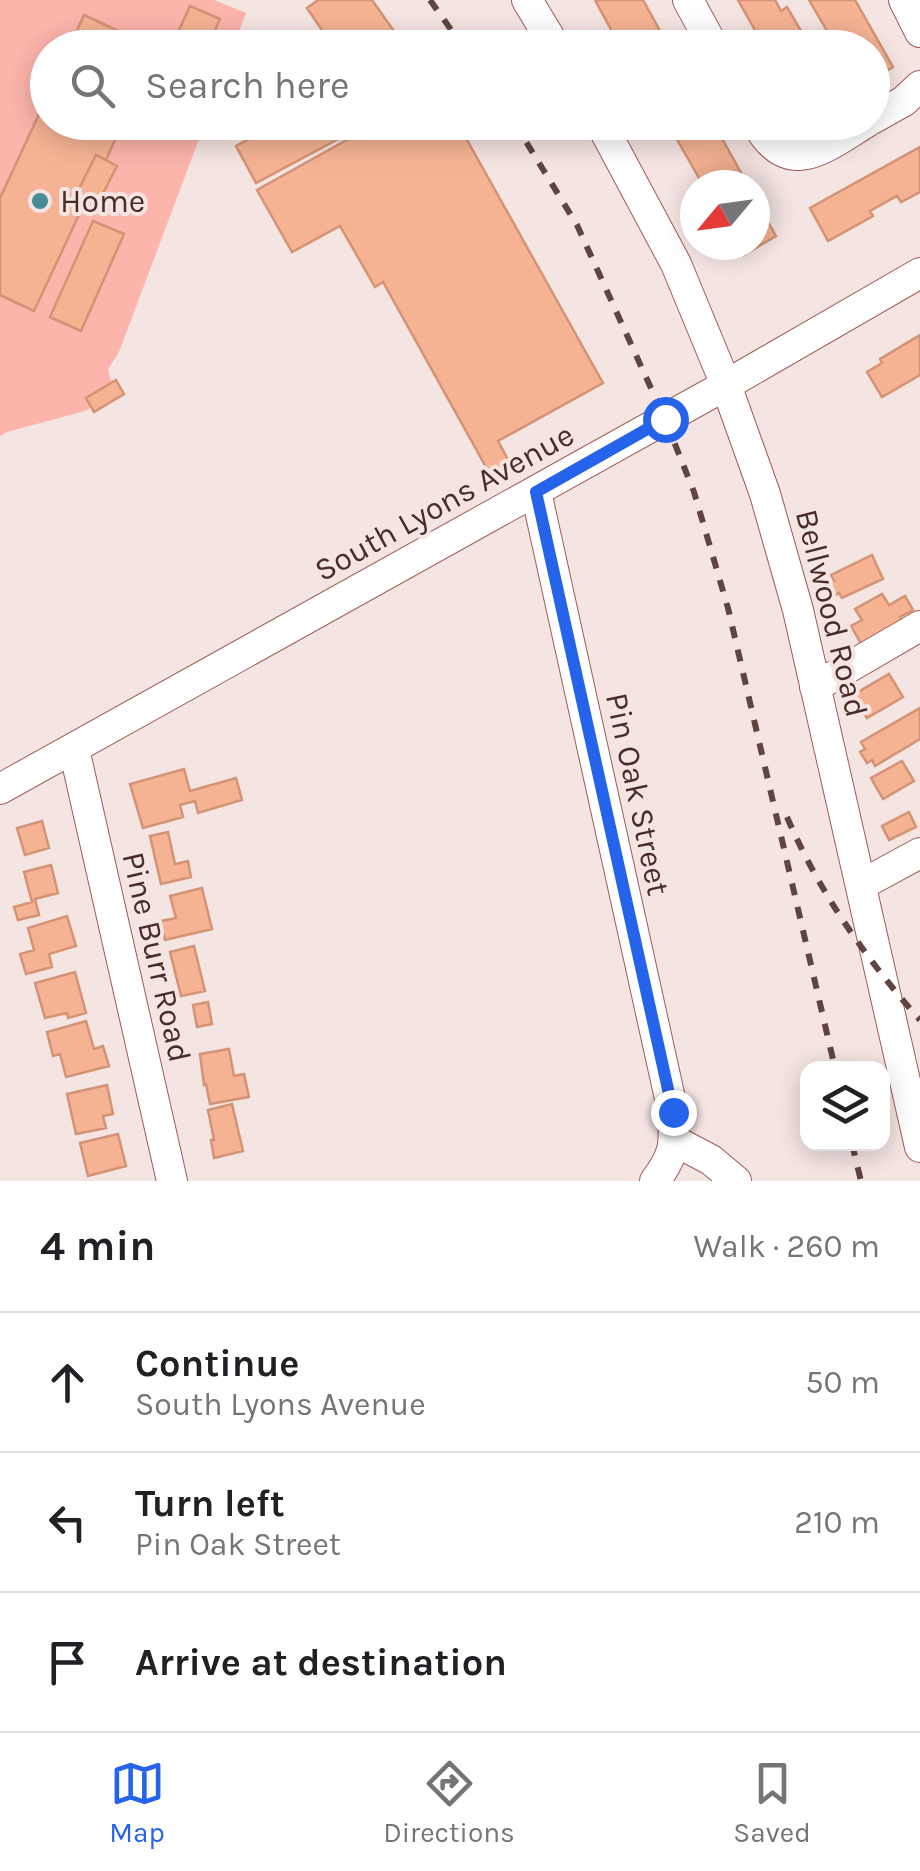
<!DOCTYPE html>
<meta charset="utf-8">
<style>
:root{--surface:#fff;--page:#f2f2f2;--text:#202124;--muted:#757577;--line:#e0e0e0;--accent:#2563eb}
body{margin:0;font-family:Karla,sans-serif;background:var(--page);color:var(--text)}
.controls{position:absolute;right:30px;bottom:30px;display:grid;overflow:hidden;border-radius:20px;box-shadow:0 5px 25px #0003}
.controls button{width:90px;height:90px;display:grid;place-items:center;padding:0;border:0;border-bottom:2px solid var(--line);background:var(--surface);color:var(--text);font:50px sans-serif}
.compass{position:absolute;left:680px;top:170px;width:90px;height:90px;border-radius:50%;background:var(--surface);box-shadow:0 5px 25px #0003;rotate:241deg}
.stop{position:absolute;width:30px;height:30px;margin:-22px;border:8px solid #2563eb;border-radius:50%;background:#fff}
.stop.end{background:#2563eb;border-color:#fff;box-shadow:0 2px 10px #0008}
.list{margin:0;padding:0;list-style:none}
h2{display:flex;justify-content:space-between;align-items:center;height:130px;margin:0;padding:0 40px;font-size:42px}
h2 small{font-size:32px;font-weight:400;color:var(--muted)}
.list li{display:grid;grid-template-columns:65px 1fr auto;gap:30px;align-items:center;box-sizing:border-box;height:140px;padding:0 40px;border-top:2px solid var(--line)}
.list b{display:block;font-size:38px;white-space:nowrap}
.list p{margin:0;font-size:32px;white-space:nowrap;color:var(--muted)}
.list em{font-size:32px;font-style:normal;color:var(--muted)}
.icon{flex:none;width:55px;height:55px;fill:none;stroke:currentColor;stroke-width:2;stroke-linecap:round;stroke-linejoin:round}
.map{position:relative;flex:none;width:920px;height:1181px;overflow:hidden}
.search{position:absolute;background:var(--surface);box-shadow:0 5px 25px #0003;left:30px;right:30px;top:30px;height:110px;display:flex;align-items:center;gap:25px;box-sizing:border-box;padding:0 35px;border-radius:55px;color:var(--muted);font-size:38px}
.sheet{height:550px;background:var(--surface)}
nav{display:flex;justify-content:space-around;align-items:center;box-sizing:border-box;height:140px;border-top:2px solid var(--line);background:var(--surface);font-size:28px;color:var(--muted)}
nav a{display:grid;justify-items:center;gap:5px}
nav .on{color:var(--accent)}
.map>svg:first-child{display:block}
</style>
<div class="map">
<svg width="920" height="1181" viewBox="0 0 920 1181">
<rect width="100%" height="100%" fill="#f4e4e2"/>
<path fill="#fcb4ab" d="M0,0h214l32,13 -13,34 -185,1v74l157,1 -86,229 -11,17 6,25 -29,17 -78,21 -7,4z"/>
<path fill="#f5b394" stroke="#d39375" stroke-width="2.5" d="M318,0h54l34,48h-72l-27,-40z
M595,0h48l21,38 -18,10h-25z
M738,0h37l6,11 6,-4 17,29 -7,4 4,8h-36z
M809,0h46l38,67 -21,12v-31h-35z
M190,6l30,13 -13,29h-36z
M84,15l71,33h-86z
M48,95v27h75l-17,38 -10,-5 -22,44 10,5 -50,107 -34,-16v-97z
M280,122h52l8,16 -84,45 -20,-37z
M379,122h78l146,261 -105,58 13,24 -20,11 -108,-194 -8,5 -35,-61 -48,26 -35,-62z
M667,122h46l32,58 -7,5h-35z
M920,147v45l-19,10 -4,-6 -27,15 3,5 -45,25 -18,-33z
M96,155l21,11 -22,43 -21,-10z
M755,199l21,37 -32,19 -6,-10h17z
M93,221l31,13 -43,97 -31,-14z
M920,335v40l-38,22 -15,-25 15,-9 -2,-4z
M116,380l8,14 -30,18 -8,-14z
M872,555l11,24 -41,19 -3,-5 -4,2 -6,-12 5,-2 -3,-6z
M882,594l7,11 16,-9 8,14 -13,7 5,8 -41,24 -13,-23 11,-6 -7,-11z
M889,674l14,23 -36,21 -4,-6 -4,2 -6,-11 4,-2 -4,-6z
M920,708v31l-45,27 -3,-6 -5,3 -7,-11 5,-3 -4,-7z
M902,761l12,20 -31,18 -12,-21z
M184,769l6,22 46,-13 6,22 -44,13 -3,-12 -15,4 3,12 -40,11 -13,-44z
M909,812l7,15 -27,13 -7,-14z
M42,821l7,27 -24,7 -8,-27z
M168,832l7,32 13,-3 3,16 -30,7 -11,-48z
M51,865l7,28 -23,6 4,16 -21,5 -4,-13 18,-5 -8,-30z
M202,888l10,41 -47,11 -4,-19 15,-3 -6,-22z
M67,916l9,30 -27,8 3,13 -26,7 -6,-20 14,-4 -6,-22z
M194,946l11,45 -24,5 -11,-44z
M75,972l11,41 -18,5 -1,-5 -22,5 -10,-35z
M208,1002l4,22 -15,3 -4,-22z
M86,1021l8,28 9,-3 6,20 -43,11 -6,-23 -7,2 -6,-24z
M229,1049l5,27 10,-2 5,23 -39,7 -4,-20 -2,1 -4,-31z
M107,1085l6,29 -10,2 3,12 -30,6 -9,-40z
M232,1104l11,47 -29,7 -3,-18h3l-6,-30z
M118,1134l8,32 -38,10 -8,-33z"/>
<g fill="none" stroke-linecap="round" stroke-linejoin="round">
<g stroke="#9e5c56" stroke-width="32">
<path id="minor" d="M527,0l29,48
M688,0l26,48
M904,0l16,32
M872,119l32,-18 16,-15
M600,122l76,142 50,121 39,109 33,116 122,537
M756,122c32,59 68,26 111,0
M536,492l137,620c2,33 2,42 -18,69
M815,687l105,-61
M74,749l98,432
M0,789l726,-404 194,-112
M861,885l59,-32
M675,1141l36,19 25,21"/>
</g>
<use href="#minor" stroke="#fff" stroke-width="30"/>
<path stroke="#5f4440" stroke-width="6" stroke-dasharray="12 12" stroke-linecap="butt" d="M430,0l34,48
M514,122l63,103 88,194 29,73 34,116 107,460
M787,817c32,75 79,142 133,203
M852,1144l9,37"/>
</g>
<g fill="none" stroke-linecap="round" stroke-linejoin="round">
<path stroke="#2563eb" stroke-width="12" d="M665,419l-129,73 137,620"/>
</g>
<circle fill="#458c95" stroke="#f4e4e2" stroke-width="4" cx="40" cy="201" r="10"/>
<g text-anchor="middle" stroke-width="8" stroke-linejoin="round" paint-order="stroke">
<g font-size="32" fill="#492c28" stroke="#f4e4e2" text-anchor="start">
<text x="60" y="212">Home</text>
</g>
<g font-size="32" fill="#492c28" stroke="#f4e4e2">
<text transform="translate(444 502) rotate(-29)" y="11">South Lyons Avenue</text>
<text transform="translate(832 613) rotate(76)" y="11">Bellwood Road</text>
<text transform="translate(638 794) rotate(78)" y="11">Pin Oak Street</text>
<text transform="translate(157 957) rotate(77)" y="11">Pine Burr Road</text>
</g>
</g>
</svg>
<div class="controls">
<button><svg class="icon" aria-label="layers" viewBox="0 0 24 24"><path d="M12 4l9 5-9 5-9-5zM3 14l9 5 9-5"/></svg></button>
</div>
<svg class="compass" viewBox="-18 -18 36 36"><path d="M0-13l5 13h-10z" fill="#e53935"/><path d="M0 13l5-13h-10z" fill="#757577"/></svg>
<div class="stop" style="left:665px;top:419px"></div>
<div class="stop end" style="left:673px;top:1112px"></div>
<div class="search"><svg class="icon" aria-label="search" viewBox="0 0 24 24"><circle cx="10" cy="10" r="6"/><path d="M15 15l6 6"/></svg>Search here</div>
</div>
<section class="sheet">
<h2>4 min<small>Walk · 260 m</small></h2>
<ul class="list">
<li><svg class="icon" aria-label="ahead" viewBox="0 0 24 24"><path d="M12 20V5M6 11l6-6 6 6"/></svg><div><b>Continue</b><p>South Lyons Avenue</p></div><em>50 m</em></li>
<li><svg class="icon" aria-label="left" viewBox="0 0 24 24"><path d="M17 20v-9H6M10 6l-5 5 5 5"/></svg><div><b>Turn left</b><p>Pin Oak Street</p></div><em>210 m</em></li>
<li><svg class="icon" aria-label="arrive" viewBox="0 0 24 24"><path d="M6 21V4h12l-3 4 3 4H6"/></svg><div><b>Arrive at destination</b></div></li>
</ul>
</section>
<nav>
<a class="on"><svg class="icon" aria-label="map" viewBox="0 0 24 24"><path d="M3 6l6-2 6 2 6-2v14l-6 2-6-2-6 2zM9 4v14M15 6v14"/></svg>Map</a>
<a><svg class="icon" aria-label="directions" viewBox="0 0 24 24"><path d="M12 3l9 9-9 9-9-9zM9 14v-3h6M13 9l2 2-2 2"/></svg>Directions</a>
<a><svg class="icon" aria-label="saved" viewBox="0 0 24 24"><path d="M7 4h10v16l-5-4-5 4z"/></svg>Saved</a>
</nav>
